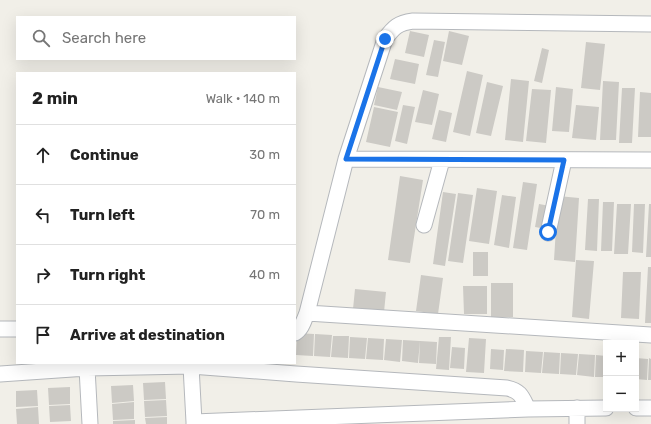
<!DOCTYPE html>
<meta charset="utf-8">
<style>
:root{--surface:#fff;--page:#f6f6f6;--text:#222;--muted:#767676;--line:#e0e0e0}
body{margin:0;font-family:Rubik,sans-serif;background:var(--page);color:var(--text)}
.controls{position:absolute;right:12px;bottom:12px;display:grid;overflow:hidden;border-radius:0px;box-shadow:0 4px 16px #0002}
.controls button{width:36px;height:36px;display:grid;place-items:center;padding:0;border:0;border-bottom:1px solid var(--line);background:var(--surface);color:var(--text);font:20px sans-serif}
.stop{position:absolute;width:12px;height:12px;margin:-9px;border:3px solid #1a73e8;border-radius:50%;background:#fff}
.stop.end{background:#1a73e8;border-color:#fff;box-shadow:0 1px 4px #0008}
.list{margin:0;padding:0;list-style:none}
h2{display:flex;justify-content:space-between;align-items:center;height:52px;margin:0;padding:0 16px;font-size:17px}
h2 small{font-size:13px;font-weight:400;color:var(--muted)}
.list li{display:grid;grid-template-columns:26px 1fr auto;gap:12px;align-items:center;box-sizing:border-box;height:60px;padding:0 16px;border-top:1px solid var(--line)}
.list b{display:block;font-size:15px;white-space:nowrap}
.list em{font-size:13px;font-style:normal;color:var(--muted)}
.icon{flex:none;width:22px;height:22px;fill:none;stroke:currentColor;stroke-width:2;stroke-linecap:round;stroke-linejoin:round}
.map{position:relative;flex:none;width:651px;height:424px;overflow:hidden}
.search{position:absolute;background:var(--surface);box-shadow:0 4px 16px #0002;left:16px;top:16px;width:280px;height:44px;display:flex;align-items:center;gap:10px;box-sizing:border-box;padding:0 14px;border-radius:0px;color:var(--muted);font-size:15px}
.panel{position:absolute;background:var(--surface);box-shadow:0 4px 16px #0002;left:16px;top:72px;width:280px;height:292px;border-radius:0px}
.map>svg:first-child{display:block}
</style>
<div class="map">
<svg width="651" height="424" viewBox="0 0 651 424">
<rect width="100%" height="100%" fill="#f1efe8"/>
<path fill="#cccac5" d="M410,31l19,4 -5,22 -19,-4z
M449,31l20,5 -7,29 -19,-4z
M434,40l11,2 -7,35 -12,-2z
M586,42l19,2 -5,46 -19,-2z
M542,48l7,2 -7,33 -8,-2z
M395,59l24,5 -4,20 -25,-5z
M467,71l16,4 -13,61 -17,-4z
M511,79l18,2 -6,61 -18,-2z
M603,81l16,1 -3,58h-16z
M487,82l16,4 -12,50 -15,-3z
M378,87l24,5 -5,18 -23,-5z
M556,87l17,2 -4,43 -17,-1z
M622,88h13l-3,55h-13z
M532,89l19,1 -5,53 -20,-2z
M423,90l16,4 -7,31 -17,-3z
M640,92l11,1v44h-13z
M403,105l12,2 -8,37 -12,-3z
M576,105l23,2 -3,33 -24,-2z
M374,107l24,5 -8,35 -24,-5z
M439,110l13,3 -6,29 -14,-3z
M400,176l23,4 -13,83 -22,-3z
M523,182l14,2 -10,66 -14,-2z
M477,188l20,3 -8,53 -20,-3z
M443,192l13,2 -11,72 -12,-2z
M458,193l15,2 -10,68 -15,-2z
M502,195l14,2 -7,51 -15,-3z
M558,196l21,2 -4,64 -21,-2z
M588,199h11l-2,52 -12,-1z
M603,202h11l-2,49h-11z
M539,204l11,2 -4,23 -11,-2z
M617,204h14l-3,50h-14z
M634,204h11l-2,49 -11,-1z
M649,204h2v53h-5z
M473,252h15v24h-15z
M576,260l18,1 -5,58 -17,-2z
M648,267h3v56h-6z
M623,272h18l-2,47 -18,-1z
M421,275l22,3 -5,36 -22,-3z
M491,283h22v34h-22z
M463,286h24v28h-23z
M355,289l31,3 -2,20 -31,-3z
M297,333l17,1 -1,22 -17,-1z
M315,334l17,1 -2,22 -16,-1z
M333,336h16l-1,22 -17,-1z
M350,337l17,1 -2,21 -16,-1z
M439,337h12l-2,33 -13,-1z
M368,338l16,1 -1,21 -17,-1z
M469,338l17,1 -2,34 -18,-1z
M386,339l16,1 -2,22 -16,-2z
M403,340l17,1 -2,22 -16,-2z
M420,341l17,1 -1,22 -17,-1z
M452,347l13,1 -1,21 -14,-1z
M491,349l13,1 -1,20 -13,-1z
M506,349l18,1 -1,22 -19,-1z
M526,351l17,1 -2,21 -16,-1z
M544,352l16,1 -1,21 -17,-1z
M561,353l17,1 -2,21 -16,-1z
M579,354l16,1 -1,22 -17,-2z
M596,355l10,1v21h-11z
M636,358l12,1 -1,21 -11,-1z
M649,358l2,1v21h-3z
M165,382l1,17 -22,1 -1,-17z
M133,385l1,16 -22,2 -1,-17z
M70,387v17l-21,1 -1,-17z
M37,390l1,16 -22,1v-16z
M166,400l1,16 -22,1 -1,-16z
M134,402v17l-21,1 -1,-16z
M70,405l1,16 -21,1 -1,-16z
M38,407l1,17h-22l-1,-15z
M167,417v7h-21l-1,-6z
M135,420v4h-22v-3z"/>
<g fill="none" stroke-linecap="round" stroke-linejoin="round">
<g stroke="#b5b8bc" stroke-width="17">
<path id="street" d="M346,159l305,1
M424,225l18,-65
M548,233l16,-73
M307,313l344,22
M0,329h17
M295,333c7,-4 9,-13 12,-20l39,-154 39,-120c9,-12 13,-16 28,-18l238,3
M191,366l3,56
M87,368l3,56
M0,374l87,-6 104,-2 105,8 211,14c14,3 15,9 21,21
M577,408v16
M636,408h15
M194,424v-2l334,-13 78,-1"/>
</g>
<use href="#street" stroke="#fff" stroke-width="15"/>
</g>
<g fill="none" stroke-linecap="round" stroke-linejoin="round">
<path stroke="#1a73e8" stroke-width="5" d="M385,39l-39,120 218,1 -16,72"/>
</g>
</svg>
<div class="controls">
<button>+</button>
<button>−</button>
</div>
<div class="stop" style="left:548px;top:232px"></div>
<div class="stop end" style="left:385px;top:39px"></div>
<div class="search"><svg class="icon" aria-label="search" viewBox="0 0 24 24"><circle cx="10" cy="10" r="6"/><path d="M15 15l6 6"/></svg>Search here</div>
<section class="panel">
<h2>2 min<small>Walk · 140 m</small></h2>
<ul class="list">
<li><svg class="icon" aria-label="ahead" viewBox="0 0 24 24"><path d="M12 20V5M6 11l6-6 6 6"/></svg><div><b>Continue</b></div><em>30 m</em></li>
<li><svg class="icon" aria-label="left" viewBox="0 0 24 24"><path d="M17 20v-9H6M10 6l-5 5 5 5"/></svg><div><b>Turn left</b></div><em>70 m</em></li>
<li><svg class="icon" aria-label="right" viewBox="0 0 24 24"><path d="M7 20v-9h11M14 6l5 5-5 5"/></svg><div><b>Turn right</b></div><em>40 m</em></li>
<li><svg class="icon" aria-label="arrive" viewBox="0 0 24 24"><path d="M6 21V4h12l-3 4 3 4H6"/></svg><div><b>Arrive at destination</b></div></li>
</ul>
</section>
</div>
